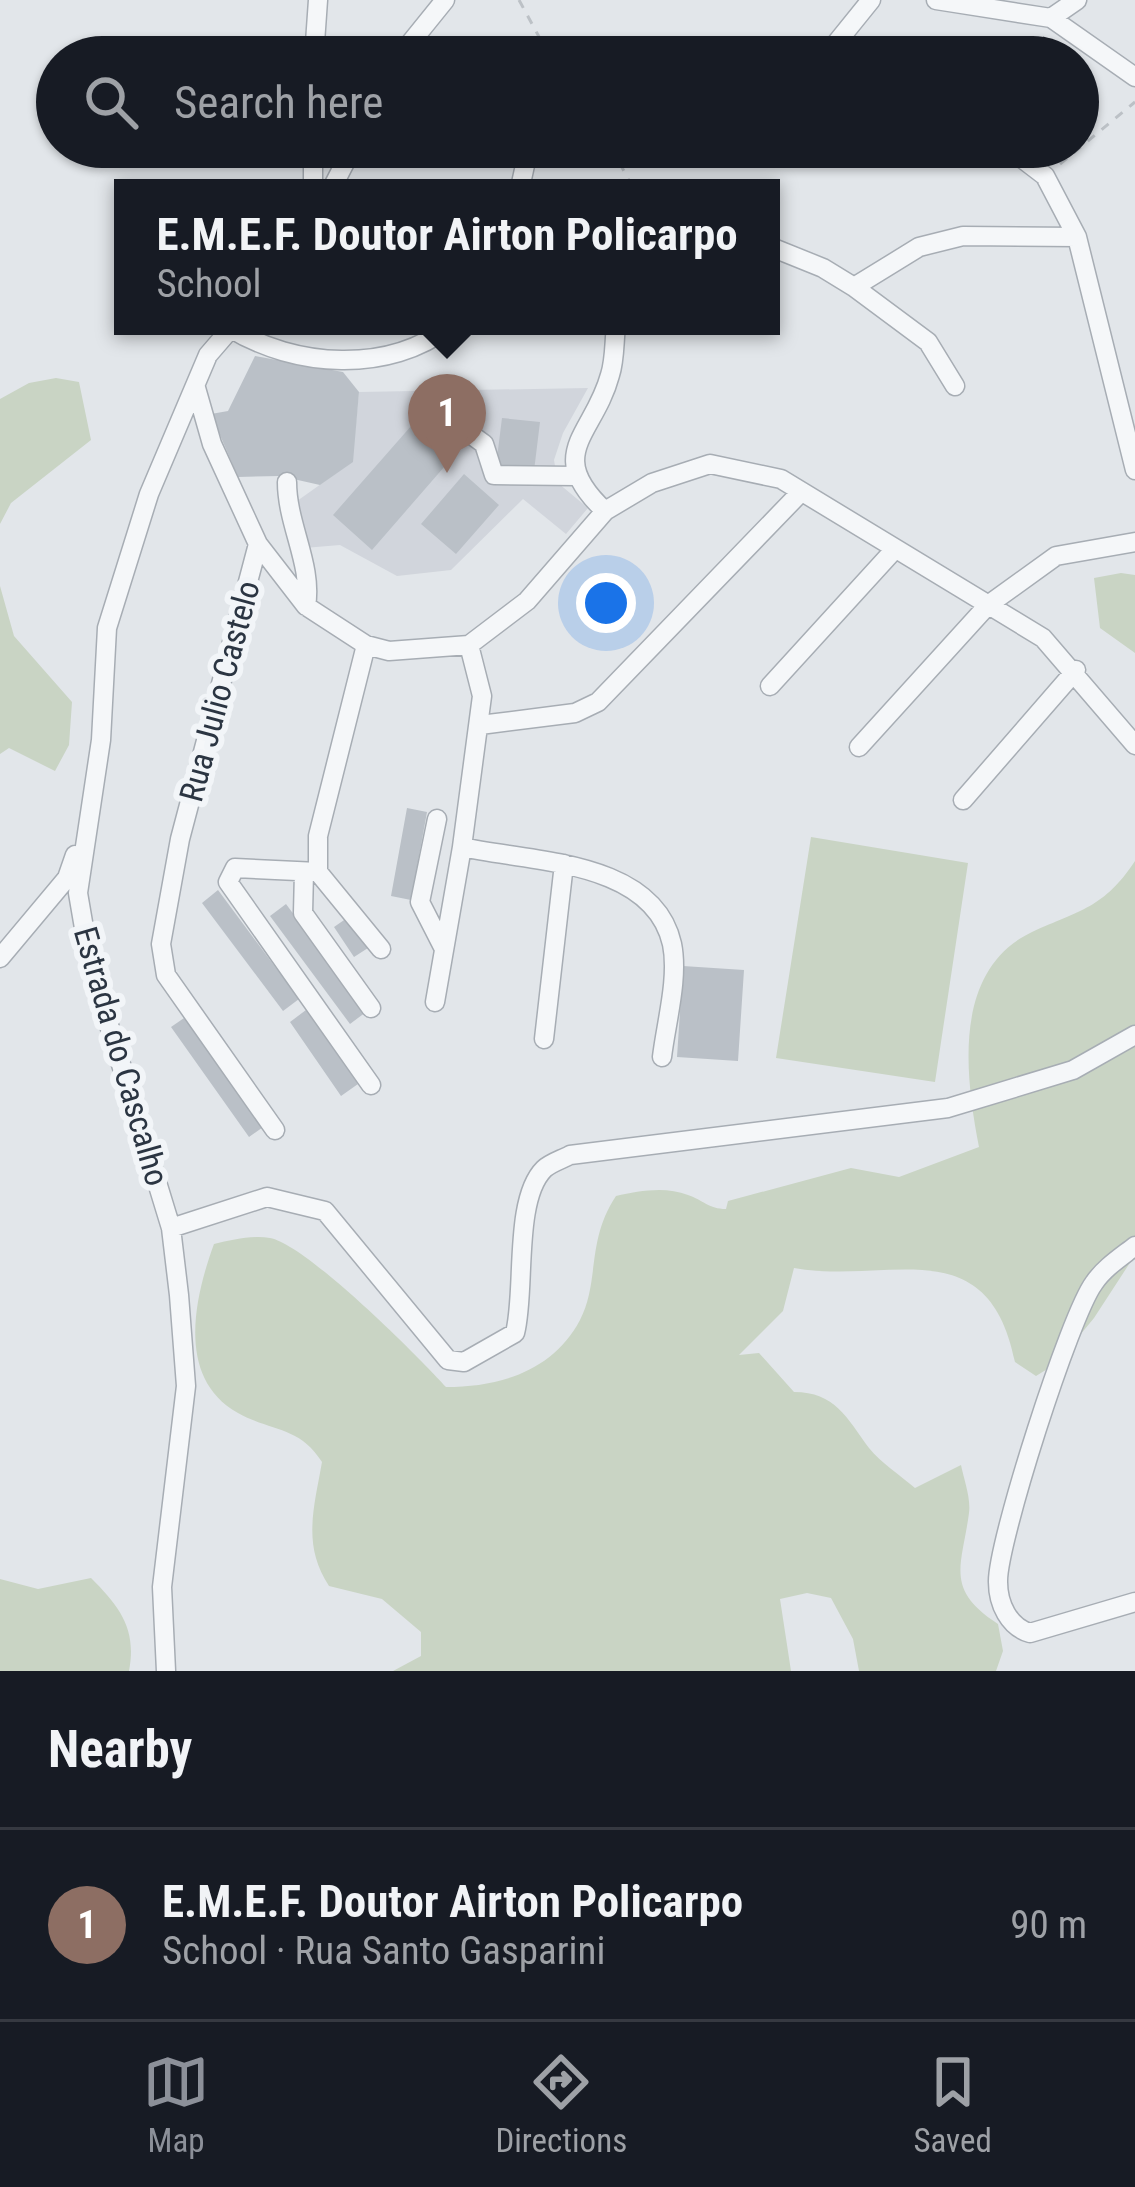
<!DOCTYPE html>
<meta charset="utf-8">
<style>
:root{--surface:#171b24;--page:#20242c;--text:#f1f3f6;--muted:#9ea1a6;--line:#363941;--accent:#8c9099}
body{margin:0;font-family:"Roboto Condensed",sans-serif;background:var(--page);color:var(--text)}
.you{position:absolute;left:606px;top:603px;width:42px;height:42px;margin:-30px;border:9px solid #fff;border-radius:50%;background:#1a73e8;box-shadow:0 0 0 18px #1a73e833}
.badge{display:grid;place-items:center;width:78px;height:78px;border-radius:50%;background:var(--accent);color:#fff;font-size:39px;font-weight:700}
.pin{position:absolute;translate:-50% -99px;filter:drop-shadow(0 3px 6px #0008)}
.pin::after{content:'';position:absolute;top:63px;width:42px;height:36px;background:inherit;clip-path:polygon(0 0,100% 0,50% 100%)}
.popup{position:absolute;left:114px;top:179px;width:666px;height:156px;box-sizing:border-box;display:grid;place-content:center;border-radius:0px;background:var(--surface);filter:drop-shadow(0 3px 9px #0005);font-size:39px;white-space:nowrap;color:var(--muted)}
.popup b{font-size:45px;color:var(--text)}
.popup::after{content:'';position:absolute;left:50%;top:100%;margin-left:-24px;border:24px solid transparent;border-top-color:var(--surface)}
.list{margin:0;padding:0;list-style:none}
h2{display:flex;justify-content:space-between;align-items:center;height:156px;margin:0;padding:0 48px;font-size:51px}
h2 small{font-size:39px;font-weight:400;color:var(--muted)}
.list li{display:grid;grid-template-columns:78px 1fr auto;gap:36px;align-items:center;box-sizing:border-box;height:192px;padding:0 48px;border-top:3px solid var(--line)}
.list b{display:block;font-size:45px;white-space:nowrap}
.list p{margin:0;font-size:39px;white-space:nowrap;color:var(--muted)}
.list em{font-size:39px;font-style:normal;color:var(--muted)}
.icon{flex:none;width:66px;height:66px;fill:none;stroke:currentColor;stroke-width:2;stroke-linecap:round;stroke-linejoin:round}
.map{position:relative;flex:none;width:1135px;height:1671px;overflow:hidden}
.search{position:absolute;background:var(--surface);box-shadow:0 3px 9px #0004;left:36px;right:36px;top:36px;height:132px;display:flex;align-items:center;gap:30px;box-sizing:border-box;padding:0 42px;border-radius:66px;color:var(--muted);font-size:45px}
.sheet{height:348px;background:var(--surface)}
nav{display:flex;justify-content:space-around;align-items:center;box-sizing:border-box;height:168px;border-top:3px solid var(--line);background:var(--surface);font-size:33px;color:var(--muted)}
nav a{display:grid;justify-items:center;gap:6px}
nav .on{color:var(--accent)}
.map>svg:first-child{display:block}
</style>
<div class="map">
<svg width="1135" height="1671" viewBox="0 0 1135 1671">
<rect width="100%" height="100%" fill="#e2e6ea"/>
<path fill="#d1d5dc" d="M588,388l-25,45 -9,27 4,23 30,25 -22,26 -43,-35 -72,71 -54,6 -57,-31 -36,3 -14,-42 62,-44 7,-70z"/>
<path fill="#c9d4c4" d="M56,378l23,4 12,58 -80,63 -11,21v-125l29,-16z
M1121,573l14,2v78l-35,-25 -6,-50z
M0,586l14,50 58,66 -3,43 -14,26 -46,-23 -9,6z
M811,837l157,26 -33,219 -159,-24z
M1135,861v394l-41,63 -37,45 -21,13 -21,-14c-27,-135 -127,-77 -221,-94l-11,43 -44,44 20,-2 35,39c41,0 53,26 75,56 12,15 31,27 46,40l46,-23c3,15 10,33 8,48 -7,53 -25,76 29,111l5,27 -7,20h-137l-6,-32 -22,-41 -24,-5 -27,6 11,72h-398l28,-15v-24l-39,-33 -53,-13c-27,-41 -15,-78 -7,-124 -23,-36 -50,-30 -84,-49 -63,-35 -43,-117 -24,-169 18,-4 38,-9 56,-6 37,7 148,118 176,149 54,0 107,-16 134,-67 20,-39 6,-79 36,-124 23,-5 49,-10 72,-1 15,5 21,14 38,14l2,-8 123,-33 48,9 80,-30c-14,-72 -27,-177 53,-215 48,-22 72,-24 103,-71z
M91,1578c29,29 46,51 38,93h-129v-92l38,10z"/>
<path fill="#bac0c7" d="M255,356l88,16 16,20 -6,70 -33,23 -40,-9 -42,1 -27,-63 17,-3z
M419,417l39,34 -86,99 -39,-35z
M502,418l38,4 -6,49 -38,-5z
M464,474l35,31 -43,49 -35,-30z
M407,808l20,4 -16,88 -20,-4z
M218,890l81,109 -16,12 -81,-108z
M286,904l80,108 -16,12 -80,-108z
M347,918l21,30 -14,9 -20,-30z
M683,966l61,4 -6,91 -61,-4z
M306,1010l52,74 -17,12 -51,-74z
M187,1016l79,109 -17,12 -78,-110z"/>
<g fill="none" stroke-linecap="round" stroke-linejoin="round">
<g stroke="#a7adb4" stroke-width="21">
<path id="minor" d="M936,0l115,18 84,59
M1051,18l26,-18
M314,57l4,-57
M399,57l46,-57
M825,57l46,-57
M313,147v41
M1007,147l38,29 32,61 58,233
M332,188l21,-41
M520,188l9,-41
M771,247l52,21 31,19 65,-40 44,-11 114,1
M854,287l74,55 27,44
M230,328c65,40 159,46 220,-2
M196,388l16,56 46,100 48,62 60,39 23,6 80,-6 58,-44 78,-90 47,-28 58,-19 71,15 262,159 92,107
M454,422l30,22 10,31 81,1
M287,482c0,43 26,83 19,124
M605,511c-62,-58 -11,-76 5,-136 5,-15 4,-33 6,-49
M258,544l-78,295 -19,105 5,31 109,155
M469,645l13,51 -20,151c66,15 191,12 210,97 7,34 -6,79 -10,113
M770,686l125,-137
M480,725l95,-12 23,-11 203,-210
M859,747l129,-142 68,-49 79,-14
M963,800l113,-130
M437,819l-17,83 24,47
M304,872l-1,41 68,95
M318,872l-83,-4 -7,14 143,203
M318,872v-36l48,-191
M318,872l63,77
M0,958l67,-80 8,-23
M435,1002l27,-155
M544,1039l20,-175
M171,1228l96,-31 58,14 123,149 16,2 51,-29c11,-41 -2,-133 29,-164 6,-6 19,-10 26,-14l378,-47 125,-38 62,-35
M1135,1246c-14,11 -31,22 -41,37 -24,32 -97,260 -96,299 0,22 11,45 32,51l105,-31
M166,1671l-4,-84 24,-201 -7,-91 -8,-67 -81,-265 -12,-70 23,-153 6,-112 42,-134 59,-139 25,-29"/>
</g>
<path stroke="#bcc1c6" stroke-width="3" stroke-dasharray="9 9" stroke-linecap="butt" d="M519,0l31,57
M611,147l22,41
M1060,164l75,-62"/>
<use href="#minor" stroke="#f5f7f9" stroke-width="18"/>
</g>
<g text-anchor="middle" stroke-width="12" stroke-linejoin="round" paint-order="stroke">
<g font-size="33" fill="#2b3542" stroke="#f2f5f8">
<text transform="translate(219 691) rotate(-75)" y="12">Rua Julio Castelo</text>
<text transform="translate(122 1056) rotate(74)" y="12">Estrada do Cascalho</text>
</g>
</g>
</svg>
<div class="you"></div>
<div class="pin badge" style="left:447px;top:473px;background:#8d6e63">1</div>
<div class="popup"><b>E.M.E.F. Doutor Airton Policarpo</b>School</div>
<div class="search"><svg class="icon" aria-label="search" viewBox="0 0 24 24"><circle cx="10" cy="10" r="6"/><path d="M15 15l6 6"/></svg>Search here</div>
</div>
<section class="sheet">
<h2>Nearby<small></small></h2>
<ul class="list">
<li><span class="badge" style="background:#8d6e63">1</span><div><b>E.M.E.F. Doutor Airton Policarpo</b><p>School · Rua Santo Gasparini</p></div><em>90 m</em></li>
</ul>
</section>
<nav>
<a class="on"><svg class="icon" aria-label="map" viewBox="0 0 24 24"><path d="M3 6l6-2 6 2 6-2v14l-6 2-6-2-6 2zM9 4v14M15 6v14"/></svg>Map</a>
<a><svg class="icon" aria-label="directions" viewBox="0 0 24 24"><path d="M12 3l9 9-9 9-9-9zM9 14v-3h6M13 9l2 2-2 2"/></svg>Directions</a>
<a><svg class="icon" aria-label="saved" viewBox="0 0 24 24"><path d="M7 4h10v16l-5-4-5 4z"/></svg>Saved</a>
</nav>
